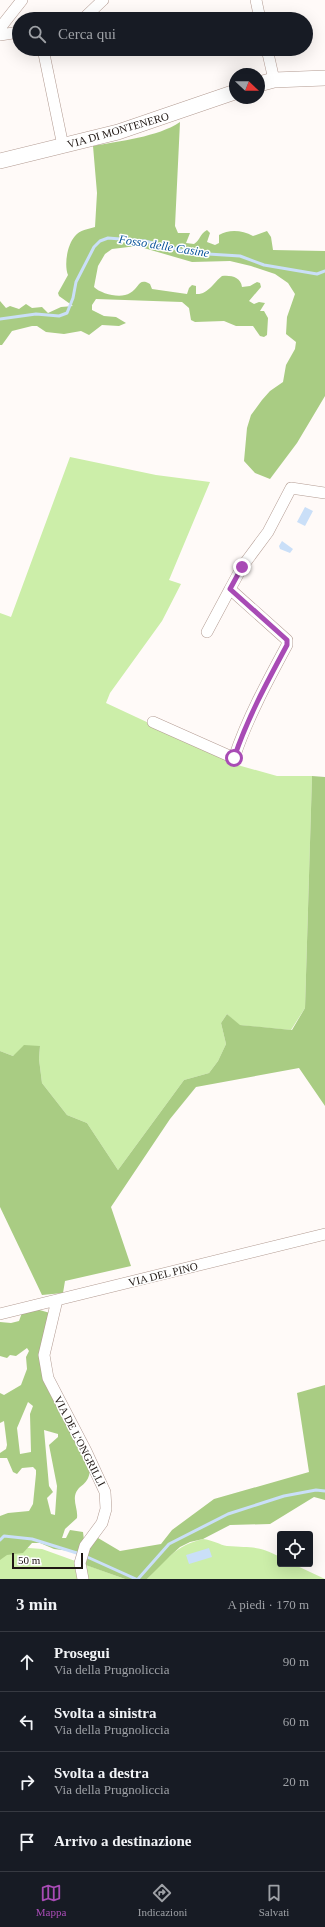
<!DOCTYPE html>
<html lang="it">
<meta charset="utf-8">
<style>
:root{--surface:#171b24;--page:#242831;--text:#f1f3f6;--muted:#9ea1a6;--line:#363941;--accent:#a84bb5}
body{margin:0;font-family:"Times New Roman",serif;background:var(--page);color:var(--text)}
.controls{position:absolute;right:12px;bottom:12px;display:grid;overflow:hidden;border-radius:4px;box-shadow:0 4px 16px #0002}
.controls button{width:36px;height:36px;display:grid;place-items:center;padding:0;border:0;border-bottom:1px solid var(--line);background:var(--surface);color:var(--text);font:20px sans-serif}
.compass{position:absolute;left:229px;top:68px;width:36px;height:36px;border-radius:50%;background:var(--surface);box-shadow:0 4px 16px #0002;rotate:112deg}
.scale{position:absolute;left:12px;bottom:10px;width:71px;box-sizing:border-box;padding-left:4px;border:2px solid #1f1713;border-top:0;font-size:11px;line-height:14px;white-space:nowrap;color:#1f1713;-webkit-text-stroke:3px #fff;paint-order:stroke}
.stop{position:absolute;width:12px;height:12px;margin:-9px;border:3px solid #a84bb5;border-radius:50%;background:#fff}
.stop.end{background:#a84bb5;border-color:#fff;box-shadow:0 1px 4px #0008}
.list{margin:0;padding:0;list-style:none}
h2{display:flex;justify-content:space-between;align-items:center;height:52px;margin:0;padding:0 16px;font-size:17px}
h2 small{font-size:13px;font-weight:400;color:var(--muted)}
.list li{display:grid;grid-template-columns:26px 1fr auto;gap:12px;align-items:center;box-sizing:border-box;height:60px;padding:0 16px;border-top:1px solid var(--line)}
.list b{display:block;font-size:15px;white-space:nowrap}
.list p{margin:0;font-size:13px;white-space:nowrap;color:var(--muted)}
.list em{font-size:13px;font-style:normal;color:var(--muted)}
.icon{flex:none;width:22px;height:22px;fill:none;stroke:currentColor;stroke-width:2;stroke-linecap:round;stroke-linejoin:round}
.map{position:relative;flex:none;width:325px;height:1579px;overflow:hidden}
.search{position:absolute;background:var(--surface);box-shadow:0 4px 16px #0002;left:12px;right:12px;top:12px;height:44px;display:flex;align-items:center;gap:10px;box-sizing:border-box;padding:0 14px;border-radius:22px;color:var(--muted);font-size:15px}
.sheet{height:292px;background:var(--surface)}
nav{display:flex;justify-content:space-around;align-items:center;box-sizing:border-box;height:56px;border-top:1px solid var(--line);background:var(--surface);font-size:11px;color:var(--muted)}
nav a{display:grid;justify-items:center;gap:2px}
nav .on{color:var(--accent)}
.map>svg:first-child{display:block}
</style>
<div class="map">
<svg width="325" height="1579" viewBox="0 0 325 1579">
<rect width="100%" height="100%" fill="#fffaf8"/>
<path fill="#cceea9" d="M70,457l86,18 54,7 -41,98 12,4 -19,37 -52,72 -4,10 135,63 36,10h35l-7,232 -14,22 -52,-5 -12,-11 -6,9 5,21 -8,17 -9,12 -25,7 -66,90 -31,-47 -20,-8 -25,-32 -3,-24 1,-13 -27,10 -13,-5v-438l11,4z
M203,1539c10,1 17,6 24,7 24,2 31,-1 53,11v7h13l32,15h-178c18,-19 30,-34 56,-40z
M16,1547l26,2 83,30h-125v-22z"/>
<path fill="#a9cc83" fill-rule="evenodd" d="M180,122l-5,104 3,7h12l-4,10 8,1c7,-5 5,-9 13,-14l3,3 -3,9 8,3 4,-2v-8c10,-6 23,-5 34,1l14,-5 4,6 2,13 52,1v145l-28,47 -27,36 -15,-6 -11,-12 3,-33 4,-13 11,-15 8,-9 13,-9 3,-17 9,-16 1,-7 -10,-8 1,-17 8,-23 -7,-11 -13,-9 -24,-8 -21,-5 -38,1 -55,-16 -25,3 -7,5 -7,12 -4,21c7,7 27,12 36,6 9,-4 8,-16 20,-9l2,5 35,5 2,-6 3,-3 4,1v8c12,1 18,-12 26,-18 9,-1 19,1 20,11l8,-1 7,-4 3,1 1,4 -12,14 5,3 5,-2 6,1 -5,8h4l4,7 -1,17 -3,2 -4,-1 -7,-10h-17l-12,-5 -29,1 -4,-2 -2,-12 -7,-6 -86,-3 -4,6v5l12,6 12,1 10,6 -7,3 -17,-1 -13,10 -8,-4 -17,3 -18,-2 -9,-6h-5l-20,5 -10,14h-2v-44l6,7 4,-2 9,3 7,-5 6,4 10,-1 6,6 13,-6 12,-1 -14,-10 -1,-3 10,-18c-4,-10 -1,-30 7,-39 5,-6 13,-7 20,-9l2,-34 -4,-47c26,-5 65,-9 87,-24z
M312,776l13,1v329l-26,-38 -103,19 -26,32 -59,88 20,59 -66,15 -2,12 -21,2 -42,-88v-156l13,5 11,-11 16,1 -1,13 3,24 25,32 20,8 31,47 66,-90 25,-7 9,-12 8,-17 -5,-21 6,-9 13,11 52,5 13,-22z
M36,1309l14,4 -3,75 43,81c-1,18 -12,14 -15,27 -1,8 3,14 2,22l-12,11 -3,9h4l4,-8 13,2 1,8 -6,12 -24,-3 -14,-6h-8l-9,10 -16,2 -7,5v-44l8,-3 21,-2 4,-7 3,-30v-4l-3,-3 -11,1 -5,6 -4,-2 -6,-14h-7v-5l6,-4 1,-4 -3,-24 -4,2v-30l4,2 17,-10 6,-16 -1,-12 3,-6 -2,-3 -11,8 -6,-1 -3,3 -7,-2v-34l11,1 8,-2 4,-11zM28,1402l5,4 -3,8 1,38 -11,2 -3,-26zM44,1430l14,4v3l-9,8 8,41 -2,29 -4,-1 -4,-16 6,-6 -4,-6z
M325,1385v115l-11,-3 -44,27 -40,1 -27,14 -13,3 -10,5 -10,9 -23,23h-22l-45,-16 13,-28 27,16 41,-7 11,-14 42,-31 95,-27 -12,-79z"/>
<path fill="#cadff8" d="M305,507l8,4 -8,15 -8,-4z
M282,541l11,8 -3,4 -10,-4 -1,-3z
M209,1548l3,9 -23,7 -3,-9z"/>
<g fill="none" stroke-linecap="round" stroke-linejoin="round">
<path stroke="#cadff8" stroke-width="3" d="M0,319l36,-5 23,2 8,-3 6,-15 3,-16 18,-35 6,-6 8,-3 37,3 47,12 48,3 24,9 53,9 8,-3
M0,1540l4,-4 28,3 48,15
M85,1556l51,23
M138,1579l31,-35 59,-30 56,-18 32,-6 9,1"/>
<g stroke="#b39c93" stroke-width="12">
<path id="street" d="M256,0l4,19
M83,19l20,-19
M0,28l22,-28
M0,35l19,-3
M43,49l20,97
M267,49l7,31
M207,632l23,-43
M153,722l81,36c13,-39 33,-76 53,-113v-5l-57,-51 12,-22 26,-35 23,-44 34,5
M57,1300l-13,55 4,23 38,73 19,41 1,17 -4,14 -17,23 -5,17 3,16
M0,1314l325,-80"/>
</g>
<g stroke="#b39c93" stroke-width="16">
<path id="secondary" d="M259,84l15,-4 51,-2
M0,161l118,-29 117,-40"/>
</g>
<use href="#street" stroke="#fff" stroke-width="11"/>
<use href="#secondary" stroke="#fff" stroke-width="15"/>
</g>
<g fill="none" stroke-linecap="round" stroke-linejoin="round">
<path stroke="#a84bb5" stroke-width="5" d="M234,758c13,-39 33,-76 53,-113v-5l-57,-51 12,-22"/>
</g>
<g text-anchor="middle" stroke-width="3" stroke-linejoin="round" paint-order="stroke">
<g font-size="11" fill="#1f1713" stroke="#fff">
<text transform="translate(118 130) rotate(-16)" y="4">VIA DI MONTENERO</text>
<text transform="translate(163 1274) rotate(-14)" y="4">VIA DEL PINO</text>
<text transform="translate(80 1441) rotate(63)" y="4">VIA DE L'ONGRILLI</text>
</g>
<g font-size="12" font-style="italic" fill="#065299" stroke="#fff">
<text transform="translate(164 246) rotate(9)" y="4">Fosso delle Casine</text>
</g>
</g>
</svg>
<div class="controls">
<button><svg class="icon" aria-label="locate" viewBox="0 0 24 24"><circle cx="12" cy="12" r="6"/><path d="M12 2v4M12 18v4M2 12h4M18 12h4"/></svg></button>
</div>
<svg class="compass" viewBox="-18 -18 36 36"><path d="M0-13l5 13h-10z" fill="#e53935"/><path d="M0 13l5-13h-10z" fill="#9ea1a6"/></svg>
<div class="scale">50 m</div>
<div class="stop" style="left:234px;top:758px"></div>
<div class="stop end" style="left:242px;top:567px"></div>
<div class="search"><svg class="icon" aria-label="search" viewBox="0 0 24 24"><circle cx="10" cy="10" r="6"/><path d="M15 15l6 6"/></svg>Cerca qui</div>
</div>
<section class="sheet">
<h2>3 min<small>A piedi · 170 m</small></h2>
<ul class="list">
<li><svg class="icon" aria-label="ahead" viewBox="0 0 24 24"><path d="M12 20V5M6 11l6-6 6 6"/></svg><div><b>Prosegui</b><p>Via della Prugnoliccia</p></div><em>90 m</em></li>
<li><svg class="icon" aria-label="left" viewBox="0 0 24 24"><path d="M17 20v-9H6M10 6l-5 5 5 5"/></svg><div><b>Svolta a sinistra</b><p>Via della Prugnoliccia</p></div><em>60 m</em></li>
<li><svg class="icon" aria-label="right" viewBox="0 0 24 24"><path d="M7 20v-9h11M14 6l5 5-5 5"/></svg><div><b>Svolta a destra</b><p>Via della Prugnoliccia</p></div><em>20 m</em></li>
<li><svg class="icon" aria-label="arrive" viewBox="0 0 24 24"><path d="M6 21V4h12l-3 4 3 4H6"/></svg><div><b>Arrivo a destinazione</b></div></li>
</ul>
</section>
<nav>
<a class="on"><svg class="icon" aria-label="map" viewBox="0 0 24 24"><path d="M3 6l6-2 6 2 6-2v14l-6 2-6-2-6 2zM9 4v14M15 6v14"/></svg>Mappa</a>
<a><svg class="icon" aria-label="directions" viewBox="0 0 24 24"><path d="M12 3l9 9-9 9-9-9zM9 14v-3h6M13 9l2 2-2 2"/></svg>Indicazioni</a>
<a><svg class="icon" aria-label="saved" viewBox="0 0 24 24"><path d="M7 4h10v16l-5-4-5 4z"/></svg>Salvati</a>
</nav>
